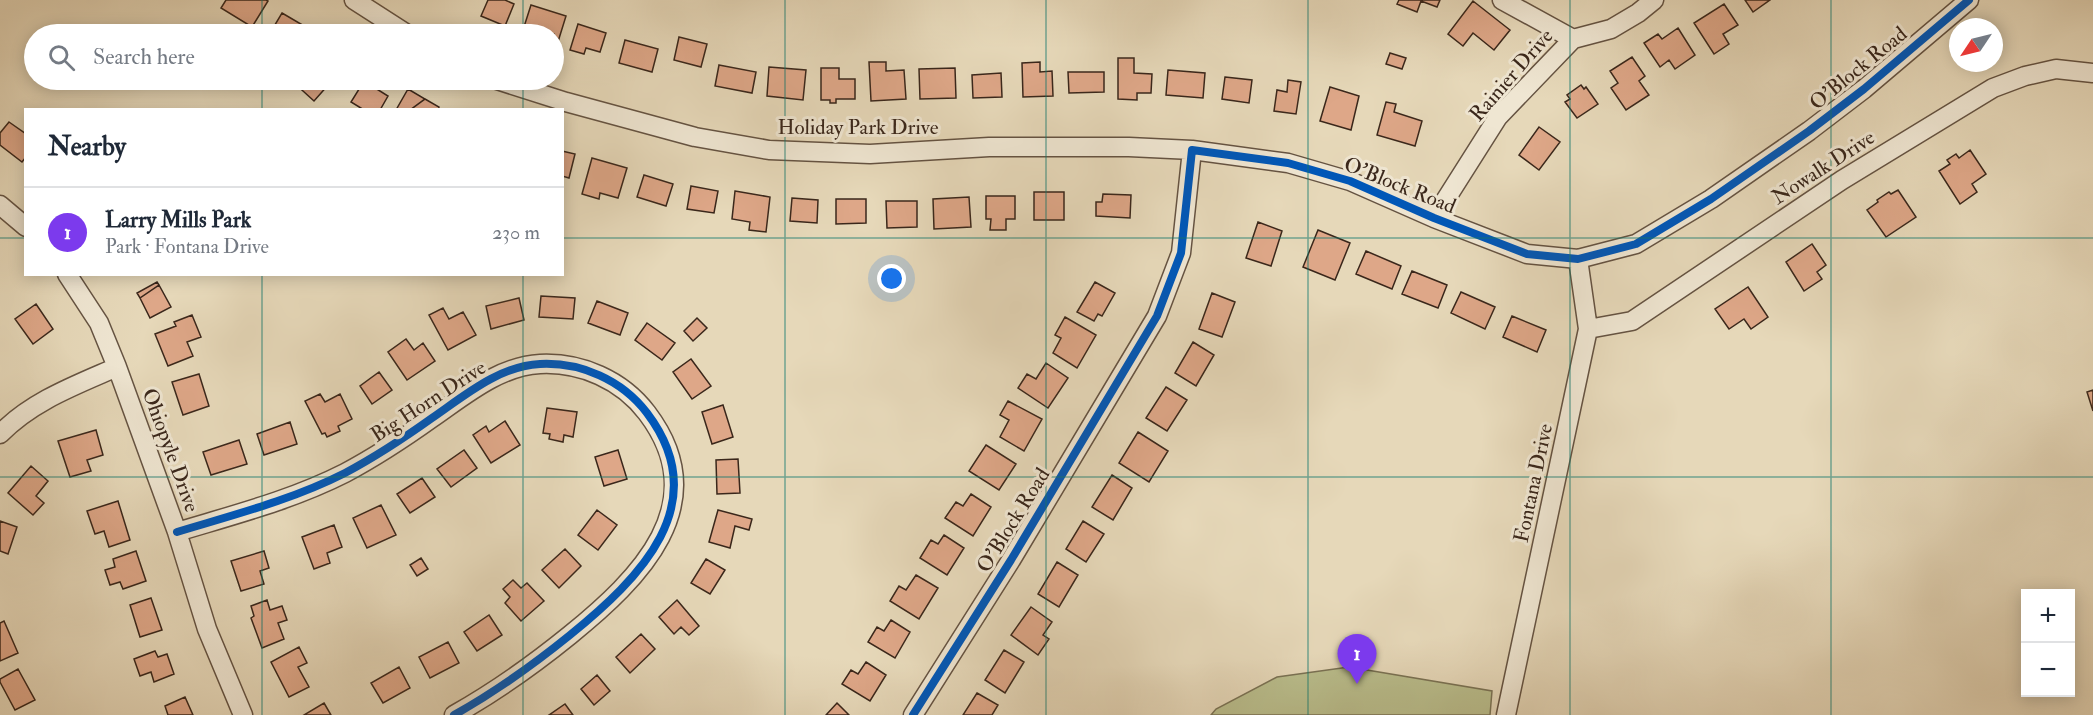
<!DOCTYPE html>
<meta charset="utf-8">
<style>
:root{--surface:#fff;--page:#f6f6f7;--text:#1f2937;--muted:#747a83;--line:#e0e1e3;--accent:#7c3aed}
body{margin:0;font-family:"IM FELL Double Pica",serif;background:var(--page);color:var(--text)}
.controls{position:absolute;right:18px;bottom:18px;display:grid;overflow:hidden;border-radius:0px;box-shadow:0 3px 15px #0003}
.controls button{width:54px;height:54px;display:grid;place-items:center;padding:0;border:0;border-bottom:2px solid var(--line);background:var(--surface);color:var(--text);font:30px sans-serif}
.compass{position:absolute;left:1949px;top:18px;width:54px;height:54px;border-radius:50%;background:var(--surface);box-shadow:0 3px 15px #0003;rotate:235deg}
.you{position:absolute;left:892px;top:279px;width:21px;height:21px;margin:-15px;border:4px solid #fff;border-radius:50%;background:#1a73e8;box-shadow:0 0 0 9px #1a73e833}
.badge{display:grid;place-items:center;width:39px;height:39px;border-radius:50%;background:var(--accent);color:#fff;font-size:20px;font-weight:700}
.pin{position:absolute;translate:-50% -50px;filter:drop-shadow(0 2px 3px #0008)}
.pin::after{content:'';position:absolute;top:32px;width:21px;height:18px;background:inherit;clip-path:polygon(0 0,100% 0,50% 100%)}
.list{margin:0;padding:0;list-style:none}
h2{display:flex;justify-content:space-between;align-items:center;height:78px;margin:0;padding:0 24px;font-size:26px}
h2 small{font-size:20px;font-weight:400;color:var(--muted)}
.list li{display:grid;grid-template-columns:39px 1fr auto;gap:18px;align-items:center;box-sizing:border-box;height:90px;padding:0 24px;border-top:2px solid var(--line)}
.list b{display:block;font-size:22px;white-space:nowrap}
.list p{margin:0;font-size:20px;white-space:nowrap;color:var(--muted)}
.list em{font-size:20px;font-style:normal;color:var(--muted)}
.icon{flex:none;width:33px;height:33px;fill:none;stroke:currentColor;stroke-width:2;stroke-linecap:round;stroke-linejoin:round}
.map{position:relative;flex:none;width:2093px;height:715px;overflow:hidden}
.search{position:absolute;background:var(--surface);box-shadow:0 3px 15px #0003;left:24px;top:24px;width:540px;height:66px;display:flex;align-items:center;gap:15px;box-sizing:border-box;padding:0 21px;border-radius:33px;color:var(--muted);font-size:22px}
.panel{position:absolute;background:var(--surface);box-shadow:0 3px 15px #0003;left:24px;top:108px;width:540px;height:168px;border-radius:0px}
.map>svg:first-child{display:block}
</style>
<div class="map">
<svg width="2093" height="715" viewBox="0 0 2093 715">
<rect width="100%" height="100%" fill="#e6d8b9"/>
<filter id="stains"><feTurbulence type="fractalNoise" baseFrequency=".00333" numOctaves="4"/><feColorMatrix values="0 0 0 0 .2 0 0 0 0 .09 0 0 0 0 .02 0 0 0 .5 -.17"/></filter>
<radialGradient id="worn" r=".72"><stop offset=".6" stop-color="#630" stop-opacity="0"/><stop offset="1" stop-color="#630" stop-opacity=".3"/></radialGradient>
<path fill="#b9bd8c" stroke="#7a7254" stroke-width="1.5" d="M1349,667l143,24 -2,24h-279l5,-6 61,-32z"/>
<path fill="#dea788" stroke="#3a271b" stroke-width="1.5" d="M226,0h40l2,1 -16,26 -31,-19z
M488,0h17l9,4 -9,22 -24,-10z
M1399,0h41l-3,7 -16,-6 -4,11 -20,-8z
M1745,0h25l-17,12z
M1473,1l37,29 -16,20 -21,-17 -10,13 -15,-12z
M1724,4l14,21 -15,9 6,10 -15,10 -20,-31z
M531,5l35,11 -9,29 -3,-2v-9l-32,-1z
M282,13l24,14 -4,7h-29l-3,-1z
M578,24l28,9 -6,19 -14,-4 -2,6 -14,-4z
M1678,28l17,27 -20,14 -6,-9 -9,7 -16,-24 14,-9 4,5z
M679,37l28,7 -6,23 -27,-7z
M625,40l33,9 -6,23 -33,-9z
M1390,53l16,5 -4,11 -16,-5z
M1632,57l13,19 -6,5 10,14 -23,15 -15,-22 7,-5 -8,-12z
M1118,58h16v15l18,1 -1,19h-14v7l-19,-1z
M869,62h17v9l18,-1 2,29 -35,2z
M1040,62v10l12,-1 1,25 -30,1 -1,-34z
M719,65l37,7 -4,21 -37,-7z
M769,67l37,3 -3,30 -36,-4z
M821,68h18v11h16v20h-19v4h-6v-3h-9z
M955,68l1,30 -36,1 -1,-30z
M1168,70l37,3 -2,25 -37,-3z
M1068,72h36v20l-35,1z
M1001,73l1,24 -29,1 -1,-23z
M1225,77l27,3 -3,23 -27,-4z
M293,80h31l5,4 -15,17 -22,-20z
M1288,80l13,2 -5,32 -22,-3 3,-21 10,2z
M364,81l24,15 -8,14h-16l-13,-8z
M1581,85l3,4 2,-2 12,17 -21,14 -12,-16 5,-3 -3,-4z
M1330,87l29,9 -8,34 -31,-9z
M408,89l17,10 -15,11h-14z
M425,99l14,8 -1,3h-28z
M1386,102l10,2 -2,8 28,9 -7,25 -38,-11z
M9,122l17,12v23l-4,5 -22,-17v-12z
M1539,127l21,15 -21,28 -20,-15z
M1970,150l16,24 -14,10 5,8 -17,12 -21,-33 11,-7 -3,-4 9,-6 3,4z
M562,151l13,3 -6,24 -7,-2z
M592,158l35,10 -9,30 -18,-5 -1,6 -17,-5z
M644,175l29,9 -7,22 -29,-9z
M691,186l27,5 -4,22 -27,-4z
M1898,190l18,27 -30,20 -19,-27 11,-8 -1,-2 12,-8 2,2z
M735,191l35,6 -4,35 -17,-2 1,-8 -18,-3z
M1034,192h30v28h-30z
M1103,194l28,1 -1,23 -34,-2v-14h6z
M986,196h29v23h-9v11h-16l1,-11h-5z
M969,197l2,30 -37,2 -1,-30z
M792,198l26,2 -1,23 -27,-2z
M836,199h30v24l-30,1z
M886,201h31v26l-30,1z
M1258,222l24,9 -11,35 -25,-8z
M1318,230l32,13 -15,37 -32,-13z
M1812,244l14,21 -9,7 5,7 -18,12 -18,-29z
M1366,251l35,15 -9,23 -36,-15z
M1412,271l35,14 -9,23 -36,-14z
M157,282l2,3 -19,13 -3,-5z
M1095,282l20,11 -13,23 -4,-2 -4,7 -17,-9z
M159,285l12,22 -21,11 -10,-20z
M1748,287l20,30 -17,12 -7,-10 -15,10 -14,-20z
M1461,292l34,15 -10,22 -34,-16z
M1212,293l23,9 -13,35 -23,-8z
M541,296l34,2 -2,21 -34,-2z
M519,298l5,22 -33,9 -5,-23z
M597,301l31,12 -8,22 -32,-12z
M36,304l17,25 -20,15 -18,-25z
M443,308l6,11 14,-7 13,23 -28,15 -19,-35z
M192,315l9,22 -14,5 6,14 -25,10 -13,-32 21,-8 -2,-4z
M1512,316l34,14 -9,22 -34,-15z
M1065,317l31,18 -19,33 -24,-15 8,-15 -6,-3z
M697,318l10,10 -14,13 -9,-10z
M647,323l28,20 -13,17 -27,-20z
M406,339l8,11 9,-7 12,18 -28,19 -19,-28z
M1193,342l21,13 -18,31 -21,-13z
M691,359l20,27 -19,13 -19,-27z
M1046,363l22,15 -20,30 -30,-20 9,-14 9,5z
M379,372l13,18 -20,14 -12,-18z
M199,374l10,32 -26,9 -11,-33z
M1166,387l21,13 -20,31 -21,-13z
M2093,390v21l-6,-19z
M320,394l5,8 15,-8 12,25 -14,7 2,5 -13,6 -2,-4 -3,1 -17,-33z
M1008,401l34,18 -18,32 -24,-14 9,-17 -9,-5z
M723,405l10,32 -21,7 -10,-32z
M547,408l30,4 -4,25 -9,-2 -1,7 -14,-3 1,-5 -7,-1z
M505,421l15,24 -29,18 -18,-28 13,-9 3,6z
M290,422l7,22 -33,11 -7,-21z
M96,430l7,25 -16,5 4,11 -21,6 -12,-36z
M1138,432l30,19 -19,31 -30,-19z
M239,440l8,24 -36,11 -8,-23z
M986,445l30,19 -17,26 -30,-19z
M464,450l13,18 -26,19 -14,-18z
M618,450l9,29 -23,7 -9,-29z
M738,459l2,34 -23,1 -1,-34z
M31,466l17,15 -12,15 8,7 -11,12 -25,-22z
M1112,475l20,13 -19,32 -21,-13z
M422,478l13,19 -25,16 -13,-19z
M971,494l20,13 -18,29 -28,-18 11,-16 7,4z
M118,501l12,39 -21,7 -5,-16 -9,3 -8,-23z
M381,505l15,30 -29,13 -14,-30z
M597,510l20,15 -19,25 -20,-15z
M718,510l34,9 -3,11 -14,-4 -5,22 -21,-6z
M0,521l17,6 -9,27 -8,-3z
M1083,521l21,13 -18,28 -20,-13z
M334,525l8,22 -15,6 3,10 -16,6 -12,-32z
M944,535l20,13 -17,27 -27,-17 11,-18 7,4z
M565,549l16,17 -22,22 -17,-18z
M136,551l10,30 -23,8 -3,-7 -10,3 -5,-15 10,-3 -2,-8z
M264,551l5,17 -9,3 4,13 -23,7 -10,-30z
M421,558l7,11 -11,7 -7,-11z
M706,559l19,11 -15,24 -19,-11z
M1057,562l21,13 -19,32 -21,-13z
M916,575l22,13 -19,31 -29,-18 9,-15 7,4z
M513,580l8,8 6,-5 17,18 -23,20 -16,-18 5,-6 -7,-8z
M151,598l11,32 -22,7 -10,-32z
M267,600l3,10 12,-4 5,14 -9,3 6,16 -22,9 -11,-30 3,-2 -3,-10z
M677,600l22,26 -10,9 -8,-8 -7,7 -15,-17z
M1031,607l21,15 -9,13 6,4 -11,16 -27,-20z
M489,615l13,20 -25,16 -13,-19z
M891,620l19,12 -15,26 -27,-16 9,-15 7,4z
M4,621l14,32 -18,8v-38z
M641,634l14,15 -25,24 -14,-16z
M448,642l11,21 -29,15 -11,-21z
M299,647l8,16 -9,4 11,20 -20,10 -18,-35z
M1004,650l20,12 -19,31 -20,-13z
M155,651l3,6 9,-3 7,20 -20,8 -3,-10 -11,4 -6,-17z
M866,662l20,13 -16,26 -28,-17 9,-14 7,4z
M399,667l11,21 -27,15 -12,-20z
M18,669l17,31 -20,10 -15,-28v-3z
M597,675l13,16 -16,14 -13,-16z
M977,693l21,12 -6,10h-29z
M185,697l8,18h-25l-3,-9z
M324,703l7,12h-27z
M837,703l12,12h-23z
M565,704l8,11h-24z"/>
<g fill="none" stroke-linecap="round" stroke-linejoin="round">
<g stroke="#655342" stroke-width="21">
<path id="minor" d="M354,0l53,34
M1502,0l71,39
M497,80l69,22 129,35 74,13 101,4 119,-7h140l63,3
M0,205l26,22
M1434,218l64,-101 75,-78 38,-10 27,-16 16,-13
M67,274l32,49 18,44 60,165 30,97 36,86
M1588,329l44,-8 210,-141 151,-92 32,-12 31,-7 37,4
M0,434c32,-33 76,-49 117,-67
M177,532c56,-17 115,-32 168,-59 30,-16 59,-35 87,-55 32,-22 67,-52 108,-54 41,-2 82,16 107,49 69,91 -8,166 -77,222 -37,30 -75,57 -116,80
M913,715l98,-155 146,-244 24,-63 11,-103 96,13 62,18 84,37 93,36 51,5 58,-15 75,-45 98,-68 55,-42 105,-89
M1506,715l82,-386 -10,-70"/>
</g>
<use href="#minor" stroke="#efe6d2" stroke-width="18"/>
<g stroke="#efe6d2" stroke-width="11">
<path id="cycleway" d="M177,532c56,-17 115,-32 168,-59 30,-16 59,-35 87,-55 32,-22 67,-52 108,-54 41,-2 82,16 107,49 69,91 -8,166 -77,222 -37,30 -75,57 -116,80
M913,715l98,-155 146,-244 24,-63 11,-103 96,13 62,18 84,37 93,36 51,5 58,-15 75,-45 98,-68 55,-42 105,-89"/>
</g>
<use href="#cycleway" stroke="#0057b8" stroke-width="8"/>
</g>
<path fill="none" stroke="#0f766e" stroke-width="1.5" stroke-opacity="0.55" d="M262,0v34M523,0v34M785,0v715M1046,0v715M1308,0v715M1570,0v715M1831,0v715M262,80v30M523,80v30M0,238h26M562,238h1531M262,274v441M523,274v441M0,477h2093"/>
<g text-anchor="middle" stroke-width="6" stroke-linejoin="round" paint-order="stroke">
<g font-size="21" fill="#3a271b" stroke="#efe6d2">
<text transform="translate(1858 68) rotate(-39)" y="7">O'Block Road</text>
<text transform="translate(1511 75) rotate(-49)" y="7">Rainier Drive</text>
<text x="858" y="134">Holiday Park Drive</text>
<text transform="translate(1823 167) rotate(-33)" y="7">Nowalk Drive</text>
<text transform="translate(1400 185) rotate(22)" y="7">O'Block Road</text>
<text transform="translate(428 401) rotate(-33)" y="7">Big Horn Drive</text>
<text transform="translate(171 450) rotate(70)" y="7">Ohiopyle Drive</text>
<text transform="translate(1533 483) rotate(-78)" y="7">Fontana Drive</text>
<text transform="translate(1013 520) rotate(-58)" y="7">O'Block Road</text>
</g>
</g>
<rect width="100%" height="100%" filter="url(#stains)"/>
<rect width="100%" height="100%" fill="url(#worn)"/>
</svg>
<div class="controls">
<button>+</button>
<button>−</button>
</div>
<svg class="compass" viewBox="-18 -18 36 36"><path d="M0-13l5 13h-10z" fill="#e53935"/><path d="M0 13l5-13h-10z" fill="#747a83"/></svg>
<div class="you"></div>
<div class="pin badge" style="left:1357px;top:684px">1</div>
<div class="search"><svg class="icon" aria-label="search" viewBox="0 0 24 24"><circle cx="10" cy="10" r="6"/><path d="M15 15l6 6"/></svg>Search here</div>
<section class="panel">
<h2>Nearby<small></small></h2>
<ul class="list">
<li><span class="badge">1</span><div><b>Larry Mills Park</b><p>Park · Fontana Drive</p></div><em>230 m</em></li>
</ul>
</section>
</div>
